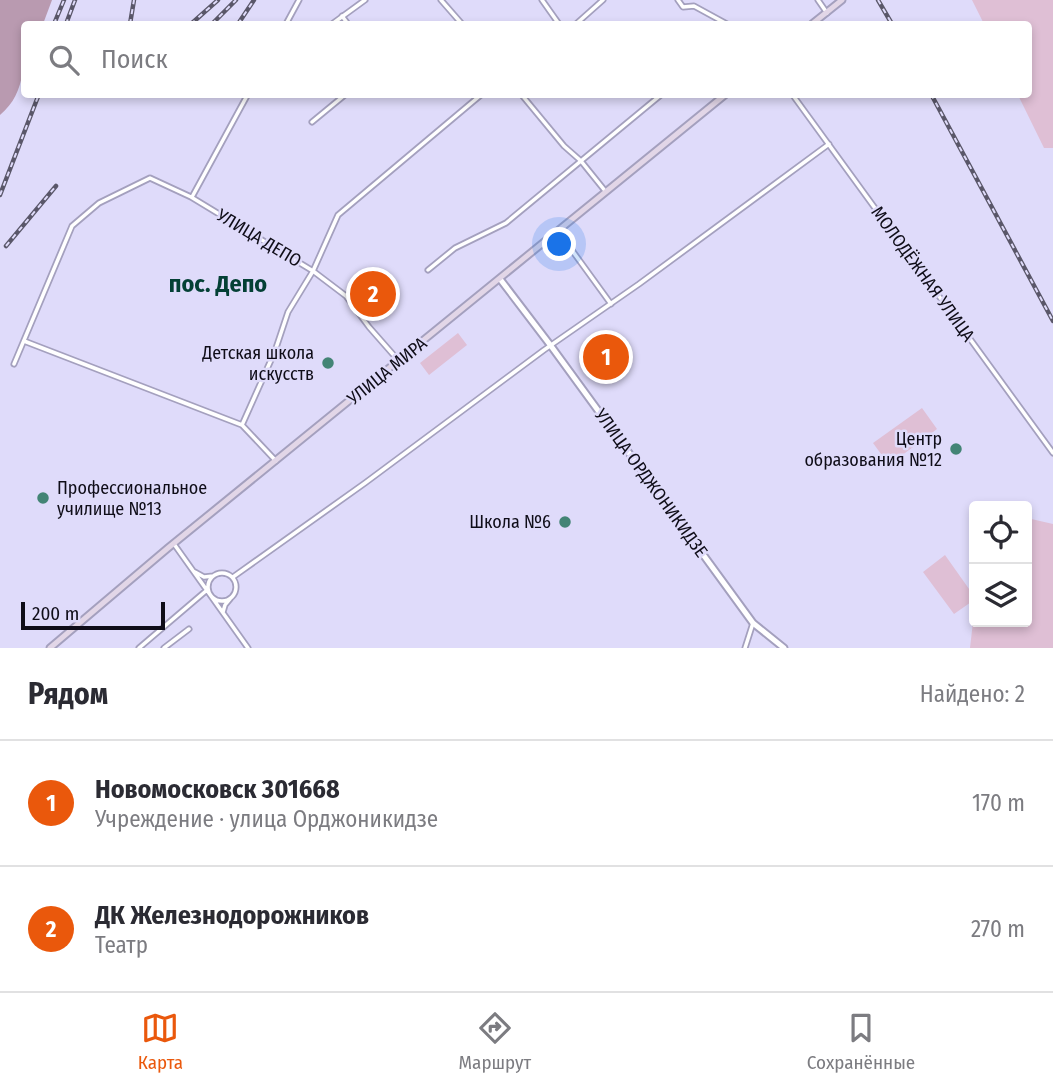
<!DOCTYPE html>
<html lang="ru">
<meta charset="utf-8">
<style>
:root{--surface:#fff;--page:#f2f2f3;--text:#2b2b33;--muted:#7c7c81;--line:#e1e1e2;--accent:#ea580c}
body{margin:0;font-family:"Fira Sans Condensed",sans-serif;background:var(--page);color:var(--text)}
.controls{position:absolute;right:21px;bottom:21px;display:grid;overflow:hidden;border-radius:7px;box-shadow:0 4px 10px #0003}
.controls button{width:63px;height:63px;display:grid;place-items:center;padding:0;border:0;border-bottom:2px solid var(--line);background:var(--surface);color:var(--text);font:35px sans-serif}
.scale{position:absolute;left:21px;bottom:18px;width:144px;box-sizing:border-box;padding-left:7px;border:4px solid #0f0d18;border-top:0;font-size:19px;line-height:24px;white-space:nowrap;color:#0f0d18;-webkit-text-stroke:5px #dfdbfa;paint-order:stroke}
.you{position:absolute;left:560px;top:245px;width:24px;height:24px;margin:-18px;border:5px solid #fff;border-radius:50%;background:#1a73e8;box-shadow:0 0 0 10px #1a73e833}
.badge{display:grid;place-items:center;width:46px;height:46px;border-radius:50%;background:var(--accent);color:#fff;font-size:23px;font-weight:700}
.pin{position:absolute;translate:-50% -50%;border:4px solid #fff;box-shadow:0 2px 7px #0006}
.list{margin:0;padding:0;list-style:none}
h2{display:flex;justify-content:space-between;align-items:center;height:91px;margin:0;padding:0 28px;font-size:30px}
h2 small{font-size:23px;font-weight:400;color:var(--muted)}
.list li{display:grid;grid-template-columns:46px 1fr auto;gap:21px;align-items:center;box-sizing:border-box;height:126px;padding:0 28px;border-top:2px solid var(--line)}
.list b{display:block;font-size:26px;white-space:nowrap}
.list p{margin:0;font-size:23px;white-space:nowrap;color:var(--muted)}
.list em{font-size:23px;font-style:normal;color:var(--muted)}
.icon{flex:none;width:38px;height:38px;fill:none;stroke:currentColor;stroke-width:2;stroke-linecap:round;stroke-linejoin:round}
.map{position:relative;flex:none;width:1053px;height:648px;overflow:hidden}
.search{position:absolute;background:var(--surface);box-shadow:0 4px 10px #0003;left:21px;right:21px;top:21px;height:77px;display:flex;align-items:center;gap:18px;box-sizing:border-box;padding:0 24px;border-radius:7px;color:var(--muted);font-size:26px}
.sheet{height:343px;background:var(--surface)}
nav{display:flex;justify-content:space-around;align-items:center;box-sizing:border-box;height:98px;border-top:2px solid var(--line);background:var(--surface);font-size:19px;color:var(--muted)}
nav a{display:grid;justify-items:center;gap:4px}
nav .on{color:var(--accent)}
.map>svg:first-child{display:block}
</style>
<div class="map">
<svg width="1053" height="648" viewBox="0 0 1053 648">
<rect width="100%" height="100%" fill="#dfdbfa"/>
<path fill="#dfbfd5" d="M972,0h81v148h-9l-26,-53 10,-1v-70h-44z
M458,333l9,12 -38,30 -9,-12z
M922,408l15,21 -48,36 -16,-22z
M1027,518l26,6v124h-83l4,-35v9h53z
M945,555l29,41v4l-20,14 -31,-42z"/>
<path fill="#b99ab0" d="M0,0h52l-9,24h-19c0,33 4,68 -24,91z"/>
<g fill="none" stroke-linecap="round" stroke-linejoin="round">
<g stroke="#a4a0be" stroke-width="7">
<path id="minor" d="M441,0l21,24
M542,0l17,24
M678,0l5,7 11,-1 33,18
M818,0l9,13
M342,16l6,8
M286,24l13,-24
M332,24l33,-24
M576,24l27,-24
M521,94l43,52 17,15 25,31
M792,94l261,359
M312,122l34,-28
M192,197l56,-103
M558,231l53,73
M428,270l27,-22 51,-25 156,-129
M398,360l-29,-33 -23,-31 -33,-25 25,-56 144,-121
M14,364l58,-138 27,-23 51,-25 41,19 122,74 -25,41 -13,39 -33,74 -218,-84
M242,425l34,36
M174,544l74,104
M195,572l9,5 9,-1
M208 587a14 14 0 1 1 28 0a14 14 0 1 1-28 0Z
M233,577l132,-94 179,-133 95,-66 190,-140
M223,612l2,-7 5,-6
M139,648l68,-58
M164,648l25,-19
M745,648l8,-25"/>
</g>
<g stroke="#a4a0be" stroke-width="9">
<path id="tertiary" d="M500,279l51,67 202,277 31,25"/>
</g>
<g stroke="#a4a0be" stroke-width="9">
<path id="secondary" d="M812,24l30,-24
M50,648l118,-100 558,-454"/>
</g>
<use href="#minor" stroke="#fff" stroke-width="3.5"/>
<use href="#tertiary" stroke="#fff" stroke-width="5"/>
<use href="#secondary" stroke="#e2d6e7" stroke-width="5"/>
<g stroke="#5a5769" stroke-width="4.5">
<path id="rail" d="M878,0l14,24
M54,24l10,-24
M66,24l9,-24
M130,24l4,-24
M191,24l27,-24
M212,24l24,-24
M238,24l16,-24
M931,94l122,227
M0,195l39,-101
M6,246l50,-60"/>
</g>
<use href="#rail" stroke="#dfdbfa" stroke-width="2" stroke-dasharray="5" stroke-linecap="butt"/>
</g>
<g fill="#438475" stroke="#dfdbfa" stroke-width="2.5">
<circle cx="328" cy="363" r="7"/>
<circle cx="956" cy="449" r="7"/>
<circle cx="43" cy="498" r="7"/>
<circle cx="565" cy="522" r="7"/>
</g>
<g text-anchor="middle" stroke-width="5" stroke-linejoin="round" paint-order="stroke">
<g font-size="18" fill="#0f0d18" stroke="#dfdbfa">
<text transform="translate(259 238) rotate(31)" y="6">УЛИЦА ДЕПО</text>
<text transform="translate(923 274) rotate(54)" y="6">МОЛОДЁЖНАЯ УЛИЦА</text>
<text transform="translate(387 371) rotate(-39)" y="6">УЛИЦА МИРА</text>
<text transform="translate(651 483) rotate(54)" y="6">УЛИЦА ОРДЖОНИКИДЗЕ</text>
</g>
<g font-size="18" fill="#0f0d18" stroke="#dfdbfa" text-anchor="end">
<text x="314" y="359">Детская школа<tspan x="314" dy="21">искусств</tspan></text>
<text x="942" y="445">Центр<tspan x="942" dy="21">образования №12</tspan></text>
<text x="57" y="494" text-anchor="start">Профессиональное<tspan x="57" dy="21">училище №13</tspan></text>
<text x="551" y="528">Школа №6</text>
</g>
<g font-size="24" font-weight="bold" fill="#044035" stroke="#dfdbfa">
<text x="218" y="292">пос. Депо</text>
</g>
</g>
</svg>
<div class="controls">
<button><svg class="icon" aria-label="locate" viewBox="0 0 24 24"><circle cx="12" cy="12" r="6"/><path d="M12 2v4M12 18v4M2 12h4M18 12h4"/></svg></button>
<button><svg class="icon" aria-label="layers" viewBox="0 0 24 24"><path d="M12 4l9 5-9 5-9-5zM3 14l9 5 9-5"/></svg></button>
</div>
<div class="scale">200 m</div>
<div class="you"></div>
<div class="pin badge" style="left:606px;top:357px">1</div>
<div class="pin badge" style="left:373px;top:294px">2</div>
<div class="search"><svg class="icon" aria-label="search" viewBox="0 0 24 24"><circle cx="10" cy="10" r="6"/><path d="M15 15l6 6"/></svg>Поиск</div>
</div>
<section class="sheet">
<h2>Рядом<small>Найдено: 2</small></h2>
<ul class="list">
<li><span class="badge">1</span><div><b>Новомосковск 301668</b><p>Учреждение · улица Орджоникидзе</p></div><em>170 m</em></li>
<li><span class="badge">2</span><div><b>ДК Железнодорожников</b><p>Театр</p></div><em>270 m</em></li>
</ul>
</section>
<nav>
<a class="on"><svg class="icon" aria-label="map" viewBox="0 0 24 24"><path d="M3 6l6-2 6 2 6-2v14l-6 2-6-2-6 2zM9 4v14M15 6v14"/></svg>Карта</a>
<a><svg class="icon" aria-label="directions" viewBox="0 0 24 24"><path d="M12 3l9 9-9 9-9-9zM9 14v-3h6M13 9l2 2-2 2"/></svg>Маршрут</a>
<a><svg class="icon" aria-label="saved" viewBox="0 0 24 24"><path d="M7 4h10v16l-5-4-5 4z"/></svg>Сохранённые</a>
</nav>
